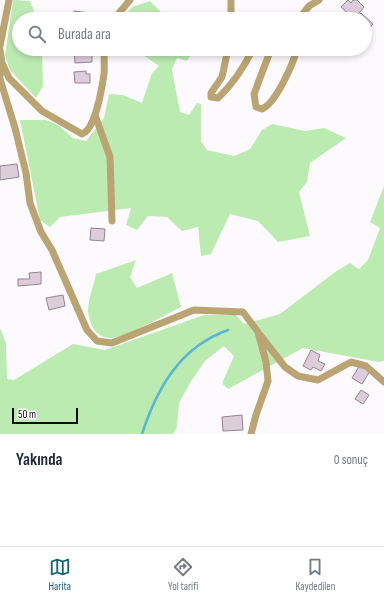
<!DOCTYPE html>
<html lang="tr">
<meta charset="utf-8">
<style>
:root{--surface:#fff;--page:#f6f6f7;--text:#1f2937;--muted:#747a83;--line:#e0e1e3;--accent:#1a6172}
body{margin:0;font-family:"Sofia Sans Condensed",sans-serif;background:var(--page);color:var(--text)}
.scale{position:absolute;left:12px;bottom:10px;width:66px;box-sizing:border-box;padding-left:4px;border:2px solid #0f0c11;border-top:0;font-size:11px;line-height:14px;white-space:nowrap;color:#0f0c11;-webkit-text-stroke:3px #fff;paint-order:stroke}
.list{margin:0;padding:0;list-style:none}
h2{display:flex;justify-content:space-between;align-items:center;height:52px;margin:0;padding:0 16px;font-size:17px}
h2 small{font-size:13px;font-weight:400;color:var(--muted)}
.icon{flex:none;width:22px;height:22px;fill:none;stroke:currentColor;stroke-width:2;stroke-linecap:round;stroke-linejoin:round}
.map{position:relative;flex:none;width:384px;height:434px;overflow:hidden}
.search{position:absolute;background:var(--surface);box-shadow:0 2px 6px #0003;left:12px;right:12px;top:12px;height:44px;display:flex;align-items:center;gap:10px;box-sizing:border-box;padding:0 14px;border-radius:22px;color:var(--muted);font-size:15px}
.sheet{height:112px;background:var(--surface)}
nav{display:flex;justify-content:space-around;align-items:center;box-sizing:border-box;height:56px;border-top:1px solid var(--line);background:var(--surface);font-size:11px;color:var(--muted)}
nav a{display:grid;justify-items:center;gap:2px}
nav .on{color:var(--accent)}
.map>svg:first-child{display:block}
</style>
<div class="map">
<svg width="384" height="434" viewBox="0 0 384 434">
<rect width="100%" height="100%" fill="#fcfafd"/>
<path fill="#bcebb2" d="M13,0l17,1 7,18h-18v30h23l1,37 -7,12 -26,-28 -5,-14z
M150,1l16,16 5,2h-49l10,-12z
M113,49h81l-7,12 -10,-3 -5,11 8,43 9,3 8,-12 4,1v37l6,9 27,6 16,-7 12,-19 10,-6 33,7 19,-3 22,10 -36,25 -3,19 -8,10 11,44 -32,6 -20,-21 -28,-7 -19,40 -10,2 -3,-29 -16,4 -15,-14 -19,-1 -11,14 -11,-5 5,-17 -71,9 -10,10 -10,-7 -20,-100h26l12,5 15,13 13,3 18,-23 5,-24 14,1 19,8 10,-30 7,-7 -20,-14 -24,3z
M384,186v175l-5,1 -76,-14 -75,41 -6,-6 12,-27 -10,-10 -19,15 -15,22 -11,20 -2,24 -4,7h-173v-106l6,15 1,36 7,1 59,-36 32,6 99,-35h32l8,9 36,-10 55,-42 15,-9 9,6 9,-9 12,-32 -10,-6z
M136,260l-6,17 7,11 35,-15 9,34c-14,7 -57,31 -70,31 -16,0 -22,-15 -23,-28 0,-11 6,-25 8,-36z"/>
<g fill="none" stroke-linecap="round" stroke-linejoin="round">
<path stroke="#5ab6d4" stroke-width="2.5" d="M142,434c15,-46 38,-87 86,-104"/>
</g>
<path fill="#dccddb" stroke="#928592" d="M348,0l3,3 2,-3h4l7,7 -10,12 -13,-12z
M74,11l16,2 -1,6h-16z
M361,13l12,11 -8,8v-13h-9z
M74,49h18v13l-17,1z
M86,71v3h4v9h-15l-1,-11z
M17,164l2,13 -19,3v-14z
M91,228l14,1 -1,12 -14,-1z
M41,272v12l-23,2v-7h12l-1,-6z
M63,295l2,11 -16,4 -3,-12z
M311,350l9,5 -2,6 7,3 -4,7 -8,-4 -2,3 -8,-4z
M360,365l10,6 -8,13 -10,-6z
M361,390l8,5 -6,9 -8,-5z
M242,415l1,15 -20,1 -1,-14z"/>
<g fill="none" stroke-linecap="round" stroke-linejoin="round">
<path stroke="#bba473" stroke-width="7" d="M231,0v19
M114,19l16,-19
M299,19l10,-13 10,-6
M0,46l9,-46
M228,49l-6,28 -11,16v4l7,1c15,-14 26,-31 35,-49
M271,49l-17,45 2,13 6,2c14,-6 31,-45 35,-60
M0,50l2,13 7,15 33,33 40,23c13,-4 20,-46 22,-60 1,-8 -1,-17 1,-25
M0,62v17l15,49 11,45 4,30 11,29 11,18 35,80 10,11 15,2 82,-33 49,2 15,20 8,30 2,19 -12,34 -5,19
M95,115l15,42 2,64
M260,335l25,32 13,9 20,4 33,-18 15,4 18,16"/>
</g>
</svg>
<div class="scale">50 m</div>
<div class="search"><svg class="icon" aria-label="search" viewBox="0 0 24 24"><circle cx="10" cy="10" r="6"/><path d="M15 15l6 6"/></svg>Burada ara</div>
</div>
<section class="sheet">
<h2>Yakında<small>0 sonuç</small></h2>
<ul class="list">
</ul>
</section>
<nav>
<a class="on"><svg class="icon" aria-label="map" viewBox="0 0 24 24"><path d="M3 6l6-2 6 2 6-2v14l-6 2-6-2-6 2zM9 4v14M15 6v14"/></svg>Harita</a>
<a><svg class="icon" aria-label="directions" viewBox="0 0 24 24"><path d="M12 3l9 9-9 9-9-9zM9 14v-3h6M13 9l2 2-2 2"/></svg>Yol tarifi</a>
<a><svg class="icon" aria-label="saved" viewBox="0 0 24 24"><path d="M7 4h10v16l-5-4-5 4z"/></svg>Kaydedilen</a>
</nav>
